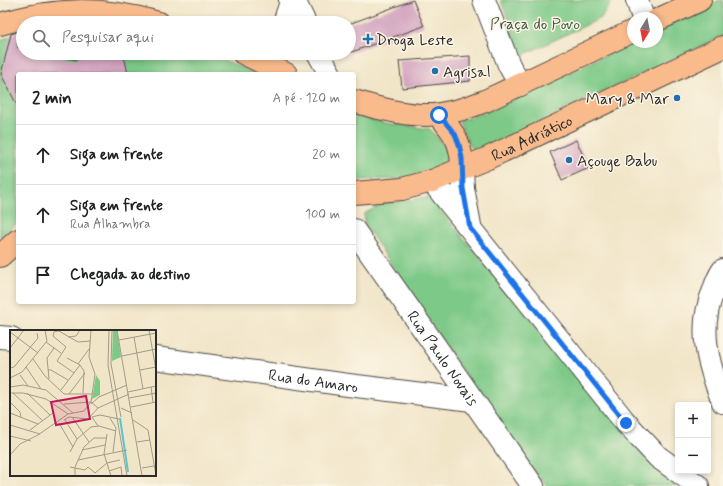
<!DOCTYPE html>
<html lang="pt">
<meta charset="utf-8">
<style>
:root{--surface:#fff;--page:#f6f6f6;--text:#202124;--muted:#757577;--line:#e0e0e0}
body{margin:0;font-family:Mynerve,sans-serif;background:var(--page);color:var(--text)}
.controls{position:absolute;right:12px;bottom:12px;display:grid;overflow:hidden;border-radius:4px;box-shadow:0 2px 6px #0003}
.controls button{width:36px;height:36px;display:grid;place-items:center;padding:0;border:0;border-bottom:1px solid var(--line);background:var(--surface);color:var(--text);font:20px sans-serif}
.compass{position:absolute;left:627px;top:12px;width:36px;height:36px;border-radius:50%;background:var(--surface);box-shadow:0 2px 6px #0003;rotate:190deg}
.stop{position:absolute;width:12px;height:12px;margin:-9px;border:3px solid #1a73e8;border-radius:50%;background:#fff}
.stop.end{background:#1a73e8;border-color:#fff;box-shadow:0 1px 4px #0008}
.list{margin:0;padding:0;list-style:none}
h2{display:flex;justify-content:space-between;align-items:center;height:52px;margin:0;padding:0 16px;font-size:17px}
h2 small{font-size:13px;font-weight:400;color:var(--muted)}
.list li{display:grid;grid-template-columns:26px 1fr auto;gap:12px;align-items:center;box-sizing:border-box;height:60px;padding:0 16px;border-top:1px solid var(--line)}
.list b{display:block;font-size:15px;white-space:nowrap}
.list p{margin:0;font-size:13px;white-space:nowrap;color:var(--muted)}
.list em{font-size:13px;font-style:normal;color:var(--muted)}
.icon{flex:none;width:22px;height:22px;fill:none;stroke:currentColor;stroke-width:2;stroke-linecap:round;stroke-linejoin:round}
.map{position:relative;flex:none;width:723px;height:486px;overflow:hidden}
.search{position:absolute;background:var(--surface);box-shadow:0 2px 6px #0003;left:16px;top:16px;width:340px;height:44px;display:flex;align-items:center;gap:10px;box-sizing:border-box;padding:0 14px;border-radius:22px;color:var(--muted);font-size:15px}
.panel{position:absolute;background:var(--surface);box-shadow:0 2px 6px #0003;left:16px;top:72px;width:340px;height:232px;border-radius:4px}
.map>svg:first-child{display:block}
</style>
<div class="map">
<svg width="723" height="486" viewBox="0 0 723 486">
<rect width="100%" height="100%" fill="#fcf5e5"/>
<filter id="ink" filterUnits="userSpaceOnUse"><feTurbulence type="fractalNoise" baseFrequency=".025" numOctaves="2"/><feDisplacementMap in="SourceGraphic" scale="8" xChannelSelector="R" yChannelSelector="G"/><feConvolveMatrix kernelMatrix="1 2 1 2 8 2 1 2 1" color-interpolation-filters="sRGB"/></filter>
<filter id="wash" filterUnits="userSpaceOnUse"><feTurbulence type="fractalNoise" baseFrequency=".012" numOctaves="4" result="noise"/><feDisplacementMap in="SourceGraphic" scale="16" xChannelSelector="R" yChannelSelector="G"/><feGaussianBlur stdDeviation="0.9" result="paint"/><feColorMatrix in="noise" values="0 0 0 0 0 0 0 0 0 0 0 0 0 0 0 0 0 1.4 0 .05"/><feComposite in="paint" operator="in"/></filter>
<g filter="url(#wash)">
<rect width="100%" height="100%" fill="#f1e5c8"/>
<path fill="#7dc987" stroke="#547a59" d="M501,0h112l-12,18 -80,38z
M720,0h3v36l-250,117 -14,-32 30,-10 144,-69h24v-12z
M23,32v21h185l48,21h-238v148l-18,15v-197z
M354,115l31,8 45,6 16,19 1,8 -4,11 -42,12 -47,1z
M429,197l226,268 22,21h-130l-37,-44 -145,-217 -1,-11 18,-10z"/>
<g id="blocks">
<path fill="#d2a3c0" d="M413,0l11,26 -75,27v-29z
M18,32v16l5,-4v9h21l3,2 30,5 5,-7h38l5,7 3,14h-110v33l-17,-33 10,-40z
M470,56v25l-68,7 -3,-27z
M576,140l13,28 -27,12 -12,-28z"/>
</g>
</g>
<g filter="url(#ink)">
<use href="#blocks" fill-opacity="0" stroke="#494743" stroke-width="1"/>
<g fill="none" stroke-linecap="round" stroke-linejoin="round">
<g stroke="#494743" stroke-width="24">
<g id="minor">
<path d="M294,0l11,23"/>
<path d="M484,0l25,65 11,20"/>
<path d="M637,0l6,18"/>
<path d="M284,23l6,-18v-5"/>
<path d="M318,53l12,21"/>
<path d="M462,169l1,19 7,37"/>
<path d="M432,181l194,242 32,34 40,29"/>
<path id="s1" d="M354,230l179,256"/>
<path d="M723,270c-4,6 -7,13 -9,20 -17,38 -6,75 9,112"/>
<path d="M0,337l11,1"/>
<path id="s2" d="M155,358l193,27 124,15"/>
</g>
</g>
<g stroke="#494743" stroke-width="24">
<g id="major">
<path d="M657,20l43,-20"/>
<path d="M0,24c57,-17 102,-17 159,-1"/>
<path d="M243,53l43,21"/>
<path d="M354,101c24,8 62,17 86,13 16,-2 30,-7 45,-13l148,-70"/>
<path d="M439,115c16,19 23,28 23,54"/>
<path id="s3" d="M354,193l48,-4 30,-8 56,-23 235,-111"/>
<path d="M0,256l18,-16"/>
</g>
</g>
<use href="#minor" stroke="#fff" stroke-width="22"/>
<use href="#major" stroke="#fabb8c" stroke-width="22"/>
</g>
</g>
<g fill="none" stroke-linecap="round" stroke-linejoin="round" filter="url(#ink)">
<path stroke="#1a73e8" stroke-width="5" d="M439,115l16,19 4,10 3,14 1,30 7,40 156,195"/>
</g>
<g fill="#1f6fb2" stroke="#fcf5e5" stroke-width="1.5">
<path d="M366 33h4v4h4v4h-4v4h-4v-4h-4v-4h4z"/>
<circle cx="435" cy="71" r="4"/>
<circle cx="677" cy="98" r="4"/>
<circle cx="569" cy="160" r="4"/>
</g>
<g text-anchor="middle" stroke-width="3" stroke-linejoin="round" paint-order="stroke">
<g font-size="16" fill="#445a47" stroke="#fcf5e5">
<text x="535" y="29">Praça do Povo</text>
</g>
<g font-size="16" fill="#2b2b2b" stroke="#fcf5e5" text-anchor="start">
<text x="376" y="45">Droga Leste</text>
<text x="443" y="77">Agrisal</text>
<text x="669" y="104" text-anchor="end">Mary &amp; Mar</text>
<text x="577" y="166">Açouge Babu</text>
</g>
<g font-size="16" fill="#2b2b2b" stroke="#fcf5e5">
<text dy="6" stroke="none"><textPath href="#s3" startOffset="188">Rua Adriático</textPath></text>
<text dy="6" stroke="none"><textPath href="#s1" startOffset="156">Rua Paulo Novais</textPath></text>
<text dy="6" stroke="none"><textPath href="#s2" startOffset="160">Rua do Amaro</textPath></text>
</g>
</g>
<g transform="translate(10 330)">
<rect width="146" height="146" fill="#f1e5c8"/>
<path d="M103,0h4l4,27 -9,4zM86,45l4,6v14l-8,4z" fill="#7dc987"/>
<path fill="none" stroke="#59c5d0" stroke-width="2" d="M110,88l8,54"/>
<path fill="none" stroke="#a29b89" stroke-width="1" d="M47,0l21,12 12,-1M99,0l-1,35 19,111M102,0l-1,34 10,53M107,0l25,146M139,0l7,40M48,1l-4,1 -1,4 13,11 -9,14 17,12M0,2l28,21M58,7l8,-1 4,-6M124,7l9,52M109,10l37,-7M36,12l15,11M0,18l14,-18M112,26l34,-7M57,28l13,7 4,6 -1,22M23,29l12,17 19,18h28M68,34l11,-15M16,37l15,22M0,38l4,-1 24,-29 -1,-5M38,40h3l17,10M130,40l16,-3M10,45l8,11M0,48l12,-6 25,-31 -2,-11M39,49l-2,-21 7,-10M0,57l13,-2 23,5 27,23M141,57l2,15M51,60l19,-25M118,62l28,-6M0,63h13l23,6 22,15M3,63l30,28M17,63l23,22M59,64l16,-21M119,68l27,-5M0,72l10,10 1,5M54,74l27,-2 4,-28 -6,-17 2,-27M81,74l8,-7 28,-12M121,77l25,-5M88,78l31,-14M111,78l11,5M0,83l28,11M62,87l17,25M100,88l6,10 -3,24M54,90l5,-3 19,2 10,-11M55,90l12,19M123,90l15,10 8,45M49,93l14,24M0,95l30,9M88,96l-6,-9 8,-2 19,4M20,100l23,-17 -2,-12M97,104l-3,20 7,22M0,106l21,5M127,112l13,-2M72,120l23,-5M60,122l7,-13 14,-12 8,-1 17,5M0,125l10,-11 18,-9 30,-21 16,-3 7,-9 7,6M68,130l49,-10M60,137l15,3 3,-3 7,6 12,-10 13,-3M132,138l12,-2M99,141l12,-4 1,9M65,146v-9l9,-20 10,-9h13"/>
<path fill="#c2185b" fill-opacity="0.15" stroke="#c2185b" stroke-width="2" d="M76,66l4,23 -34,6 -5,-23z"/>
<rect width="146" height="146" fill="none" stroke="#2b2b2b" stroke-width="2"/>
</g>
</svg>
<div class="controls">
<button>+</button>
<button>−</button>
</div>
<svg class="compass" viewBox="-18 -18 36 36"><path d="M0-13l5 13h-10z" fill="#e53935"/><path d="M0 13l5-13h-10z" fill="#757577"/></svg>
<div class="stop" style="left:439px;top:115px"></div>
<div class="stop end" style="left:626px;top:423px"></div>
<div class="search"><svg class="icon" aria-label="search" viewBox="0 0 24 24"><circle cx="10" cy="10" r="6"/><path d="M15 15l6 6"/></svg>Pesquisar aqui</div>
<section class="panel">
<h2>2 min<small>A pé · 120 m</small></h2>
<ul class="list">
<li><svg class="icon" aria-label="ahead" viewBox="0 0 24 24"><path d="M12 20V5M6 11l6-6 6 6"/></svg><div><b>Siga em frente</b></div><em>20 m</em></li>
<li><svg class="icon" aria-label="ahead" viewBox="0 0 24 24"><path d="M12 20V5M6 11l6-6 6 6"/></svg><div><b>Siga em frente</b><p>Rua Alhambra</p></div><em>100 m</em></li>
<li><svg class="icon" aria-label="arrive" viewBox="0 0 24 24"><path d="M6 21V4h12l-3 4 3 4H6"/></svg><div><b>Chegada ao destino</b></div></li>
</ul>
</section>
</div>
